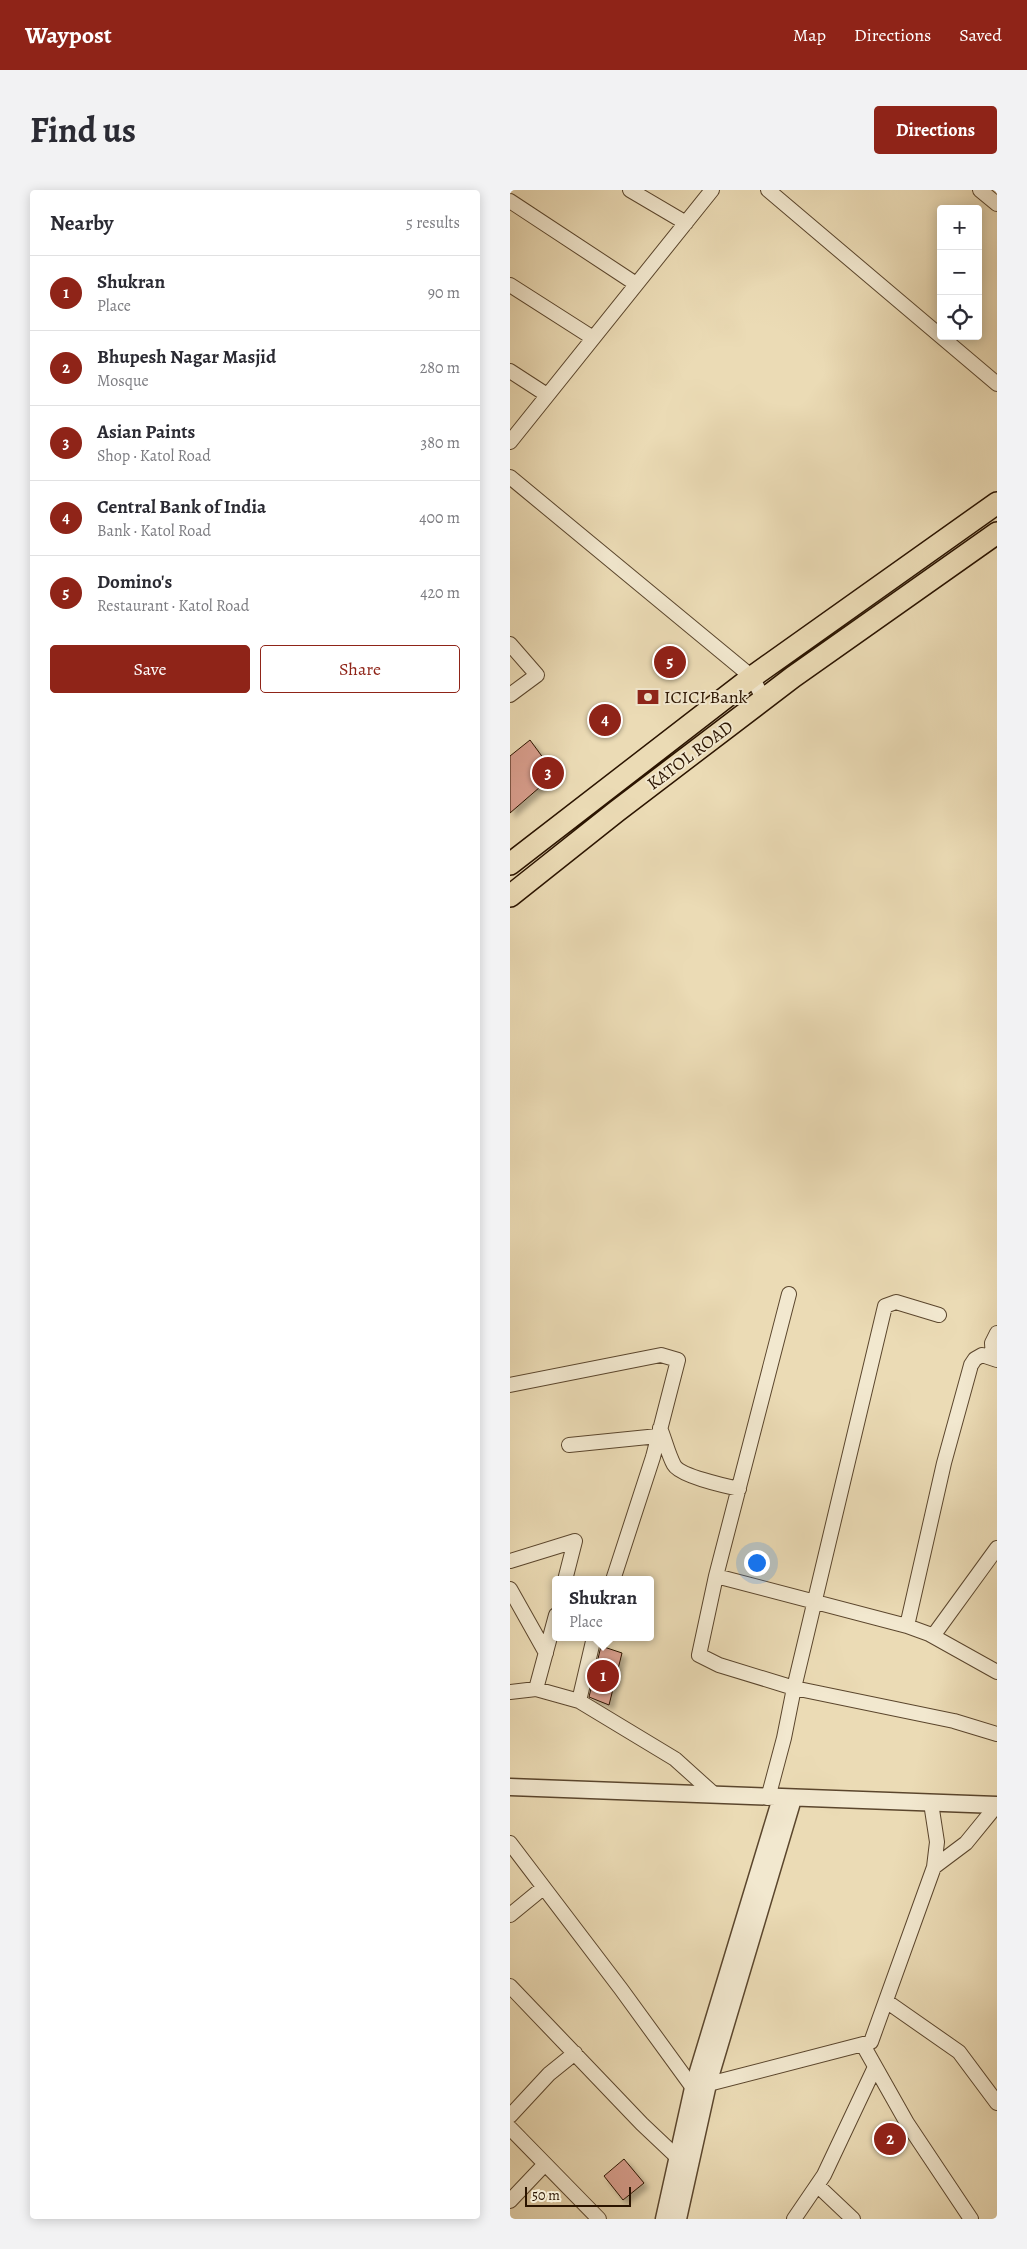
<!DOCTYPE html>
<meta charset="utf-8">
<style>
:root{--surface:#fff;--page:#f2f2f3;--text:#2b2b33;--muted:#7c7c81;--line:#e1e1e2;--accent:#8f2418}
body{margin:0;font-family:Alegreya,serif;background:var(--page);color:var(--text)}
.controls{position:absolute;right:15px;top:15px;display:grid;overflow:hidden;border-radius:5px;box-shadow:0 2px 12px #0003}
.controls button{width:45px;height:45px;display:grid;place-items:center;padding:0;border:0;border-bottom:1px solid var(--line);background:var(--surface);color:var(--text);font:25px sans-serif}
.scale{position:absolute;left:15px;bottom:12px;width:106px;box-sizing:border-box;padding-left:5px;border:2px solid #2b1400;border-top:0;font-size:14px;line-height:18px;white-space:nowrap;color:#2b1400;-webkit-text-stroke:4px #f2e8cf;paint-order:stroke}
.you{position:absolute;left:246px;top:1372px;width:18px;height:18px;margin:-12px;border:4px solid #fff;border-radius:50%;background:#1a73e8;box-shadow:0 0 0 8px #1a73e833}
.badge{display:grid;place-items:center;width:32px;height:32px;border-radius:50%;background:var(--accent);color:#fff;font-size:16px;font-weight:700}
.pin{position:absolute;translate:-50% -50%;border:2px solid #fff;box-shadow:0 1px 5px #0006}
.popup{position:absolute;left:42px;top:1386px;width:102px;height:65px;box-sizing:border-box;display:grid;place-content:center;border-radius:5px;background:var(--surface);filter:drop-shadow(0 1px 4px #0005);font-size:16px;white-space:nowrap;color:var(--muted)}
.popup b{font-size:19px;color:var(--text)}
.popup::after{content:'';position:absolute;left:50%;top:100%;margin-left:-10px;border:10px solid transparent;border-top-color:var(--surface)}
.list{margin:0;padding:0;list-style:none}
h2{display:flex;justify-content:space-between;align-items:center;height:65px;margin:0;padding:0 20px;font-size:21px}
h2 small{font-size:16px;font-weight:400;color:var(--muted)}
.list li{display:grid;grid-template-columns:32px 1fr auto;gap:15px;align-items:center;box-sizing:border-box;height:75px;padding:0 20px;border-top:1px solid var(--line)}
.list b{display:block;font-size:19px;white-space:nowrap}
.list p{margin:0;font-size:16px;white-space:nowrap;color:var(--muted)}
.list em{font-size:16px;font-style:normal;color:var(--muted)}
.actions{display:flex;gap:10px;padding:15px 20px}
.actions a{flex:1;padding:11px 0;border:1px solid var(--accent);border-radius:5px;text-align:center;font-size:18px;color:var(--accent)}
.actions .main{background:var(--accent);color:#fff}
.icon{flex:none;width:28px;height:28px;fill:none;stroke:currentColor;stroke-width:2;stroke-linecap:round;stroke-linejoin:round}
.map{position:relative;flex:none;width:487px;height:2029px;overflow:hidden;border-radius:5px}
header{display:flex;align-items:center;gap:30px;box-sizing:border-box;height:70px;padding:0 25px;background:var(--accent);color:#fff}
header strong{font-size:24px}
nav{display:flex;gap:28px;margin-inline-start:auto;font-size:18px}
.intro{display:flex;align-items:center;justify-content:space-between;box-sizing:border-box;height:120px;padding:0 30px}
h1{margin:0;font-size:35px}
.button{padding:12px 22px;border-radius:5px;background:var(--accent);color:#fff;font-size:18px;font-weight:700}
main{display:flex;gap:30px;padding:0 30px}
aside{flex:1;background:var(--surface);border-radius:5px;box-shadow:0 2px 12px #0003}
.map>svg:first-child{display:block}
</style>
<header>
<strong>Waypost</strong>
<nav><a>Map</a><a>Directions</a><a>Saved</a></nav>
</header>
<div class="intro"><h1>Find us</h1><a class="button">Directions</a></div>
<main>
<aside>
<h2>Nearby<small>5 results</small></h2>
<ul class="list">
<li><span class="badge">1</span><div><b>Shukran</b><p>Place</p></div><em>90 m</em></li>
<li><span class="badge">2</span><div><b>Bhupesh Nagar Masjid</b><p>Mosque</p></div><em>280 m</em></li>
<li><span class="badge">3</span><div><b>Asian Paints</b><p>Shop · Katol Road</p></div><em>380 m</em></li>
<li><span class="badge">4</span><div><b>Central Bank of India</b><p>Bank · Katol Road</p></div><em>400 m</em></li>
<li><span class="badge">5</span><div><b>Domino's</b><p>Restaurant · Katol Road</p></div><em>420 m</em></li>
</ul>
<div class="actions"><a class="main">Save</a><a>Share</a></div>
</aside>
<div class="map">
<svg width="487" height="2029" viewBox="0 0 487 2029">
<defs>
<filter id="shadow"><feDropShadow dx="4.5" dy="4.5" stdDeviation="2.5" flood-color="#0004"/></filter>
</defs>
<rect width="100%" height="100%" fill="#ebdbb5"/>
<filter id="stains"><feTurbulence type="fractalNoise" baseFrequency=".004" numOctaves="4"/><feColorMatrix values="0 0 0 0 .2 0 0 0 0 .09 0 0 0 0 .02 0 0 0 .5 -.17"/></filter>
<radialGradient id="worn" r=".72"><stop offset=".6" stop-color="#630" stop-opacity="0"/><stop offset="1" stop-color="#630" stop-opacity=".3"/></radialGradient>
<path fill="#d89e8d" stroke="#2b1400" filter="url(#shadow)" d="M20,550l25,34 -45,39v-57z
M91,1456l21,7 -13,52 -20,-8z
M114,1969l20,24 -21,17 -19,-24z"/>
<g fill="none" stroke-linecap="round" stroke-linejoin="round">
<g stroke="#5b462d" stroke-width="16">
<path id="minor" d="M120,0l56,33
M258,0l229,194
M470,0l17,14
M0,11l126,83
M0,95l83,53
M0,181l37,24
M0,252l202,-252
M0,287l242,200 12,23
M0,454l27,31 -27,20
M279,1104l-73,282 -17,79 20,10 75,23 91,-382 11,-4 43,13
M483,1168l-1,-15 5,-10
M487,1170l-15,-5 -7,4 -4,6 -27,98 -37,163 22,8 68,38
M0,1195l151,-30 17,5 -25,97 -40,123
M150,1238c5,12 8,26 14,37 6,11 51,21 65,24
M59,1255l89,-9
M0,1371l65,-20 -10,39
M206,1386l191,50
M0,1399l36,64
M423,1446l64,-88
M26,1499l20,-74
M0,1502l26,-3 43,12 96,58 40,36
M69,1511l15,-64
M258,1608l16,-60 10,-50 160,33 43,13
M421,1613l6,39 -3,25
M0,1653l111,146 72,99 178,-46 63,-175 32,-24 31,-38
M0,1725l33,-27
M0,1796l132,138 36,34
M376,1811l73,51 38,51
M353,1855l44,78 64,96
M0,1926l39,-42 26,-21
M0,1938l89,91
M307,1995l36,34
M0,2011l35,-37
M284,2029l30,-44 51,-108"/>
</g>
<g stroke="#5b462d" stroke-width="19">
<path id="tertiary" d="M0,1597l487,18
M154,2029l29,-131 88,-290
M168,2029l30,-135 85,-285"/>
</g>
<g stroke="#2b1400" stroke-width="24">
<path id="primary" d="M0,674l242,-187 245,-174
M0,706l107,-85 176,-134 204,-144"/>
</g>
<use href="#minor" stroke="#f2e8cf" stroke-width="14"/>
<use href="#tertiary" stroke="#f2e8cf" stroke-width="16"/>
<use href="#primary" stroke="#ebdbb5" stroke-width="21"/>
</g>
<defs>
<g id="bank-bare" transform="scale(1.725)"><path d="M-6-4H6V4H-6ZM0-2.3a2.3 2.3 0 1 0 0 4.6a2.3 2.3 0 1 0 0-4.6Z" fill="#8f2418" stroke="#f2e8cf" stroke-width="2.5" paint-order="stroke"/></g>
</defs>
<g fill-rule="evenodd">
<use href="#bank-bare" x="138" y="507"/>
</g>
<g text-anchor="middle" stroke-width="4" stroke-linejoin="round" paint-order="stroke">
<g font-size="18" fill="#2b1400" stroke="#f2e8cf" text-anchor="start">
<text x="154" y="513">ICICI Bank</text>
</g>
<g font-size="18" fill="#2b1400" stroke="#f2e8cf">
<text transform="translate(180 565) rotate(-37)" y="6">KATOL ROAD</text>
</g>
</g>
<rect width="100%" height="100%" filter="url(#stains)"/>
<rect width="100%" height="100%" fill="url(#worn)"/>
</svg>
<div class="controls">
<button>+</button>
<button>−</button>
<button><svg class="icon" aria-label="locate" viewBox="0 0 24 24"><circle cx="12" cy="12" r="6"/><path d="M12 2v4M12 18v4M2 12h4M18 12h4"/></svg></button>
</div>
<div class="scale">50 m</div>
<div class="you"></div>
<div class="pin badge" style="left:93px;top:1486px">1</div>
<div class="popup"><b>Shukran</b>Place</div>
<div class="pin badge" style="left:380px;top:1949px">2</div>
<div class="pin badge" style="left:38px;top:583px">3</div>
<div class="pin badge" style="left:95px;top:530px">4</div>
<div class="pin badge" style="left:160px;top:472px">5</div>
</div>
</main>
